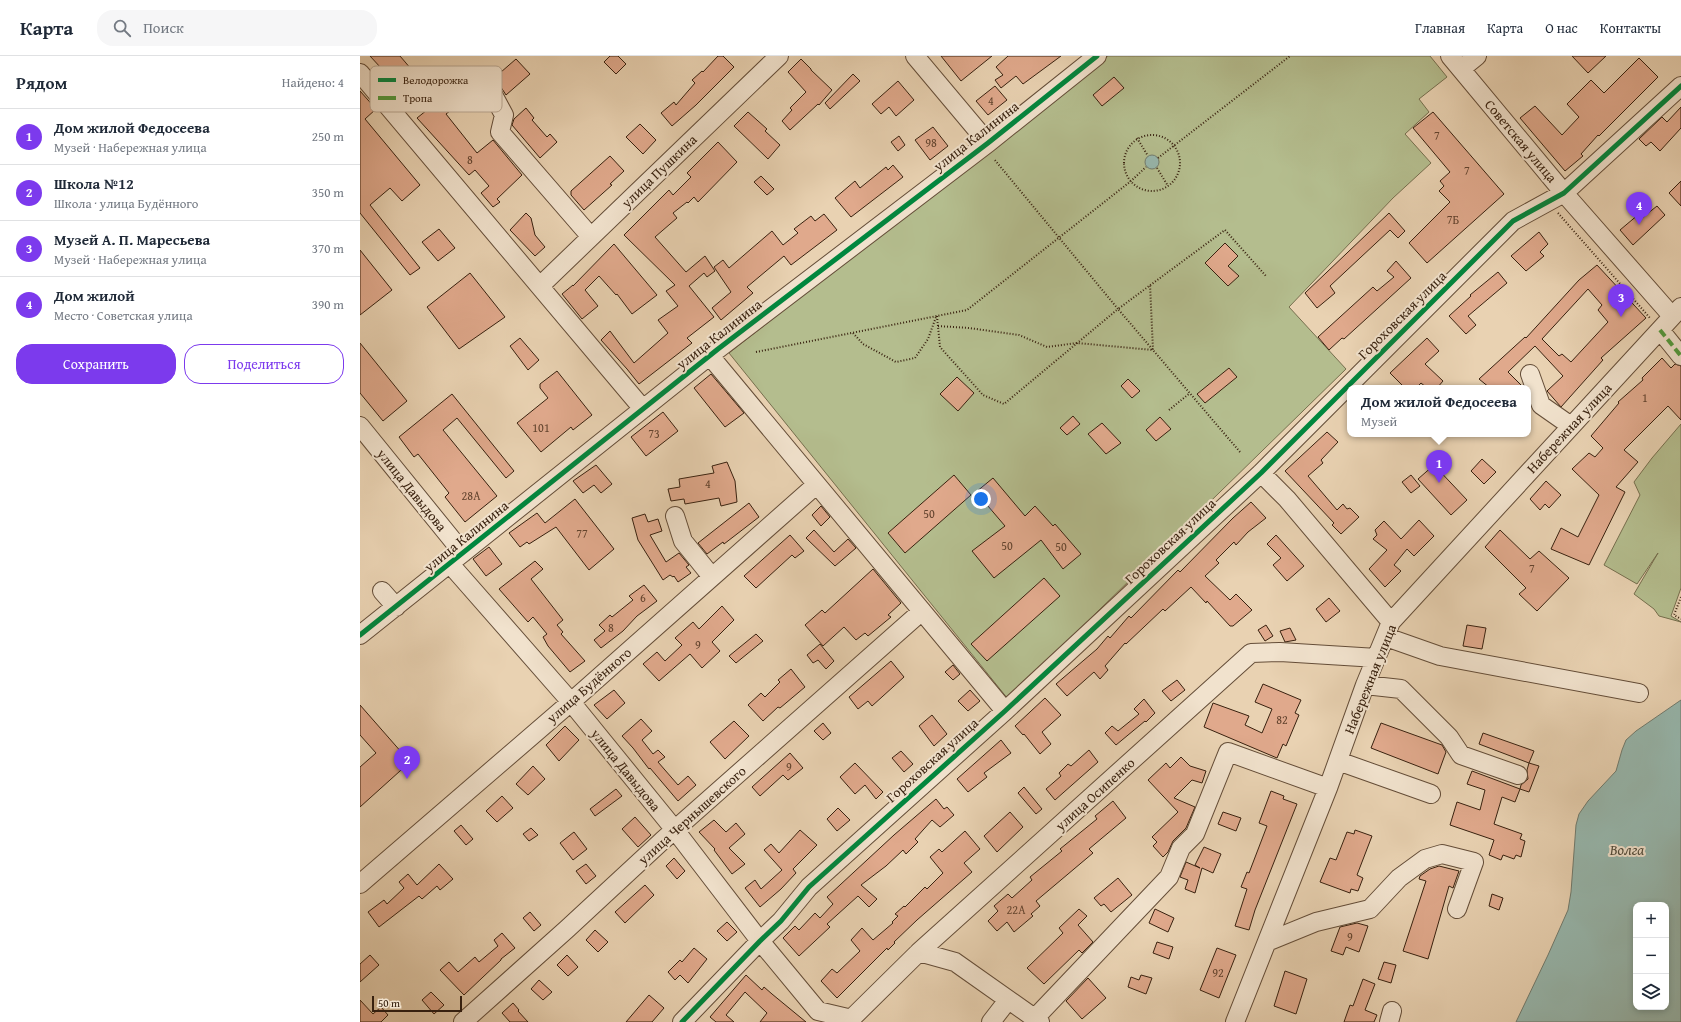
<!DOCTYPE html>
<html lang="ru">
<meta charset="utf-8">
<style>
:root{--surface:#fff;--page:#f6f6f7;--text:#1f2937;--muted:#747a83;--line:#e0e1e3;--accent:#7c3aed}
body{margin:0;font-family:"Gentium Book Plus",serif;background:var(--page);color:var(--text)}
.controls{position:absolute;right:12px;bottom:12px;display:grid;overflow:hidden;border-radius:8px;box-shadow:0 2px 6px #0003}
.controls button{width:36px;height:36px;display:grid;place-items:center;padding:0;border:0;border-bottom:1px solid var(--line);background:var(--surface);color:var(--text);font:20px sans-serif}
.scale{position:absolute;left:12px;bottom:10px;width:90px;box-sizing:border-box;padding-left:4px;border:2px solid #38210f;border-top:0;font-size:11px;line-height:14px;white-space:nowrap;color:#38210f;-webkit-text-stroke:3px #f1e2cd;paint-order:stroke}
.you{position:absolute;left:621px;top:443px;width:14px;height:14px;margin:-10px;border:3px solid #fff;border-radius:50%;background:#1a73e8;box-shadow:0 0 0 6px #1a73e833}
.badge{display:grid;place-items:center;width:26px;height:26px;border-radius:50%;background:var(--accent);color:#fff;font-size:13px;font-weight:700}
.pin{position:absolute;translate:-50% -33px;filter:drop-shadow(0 1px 2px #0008)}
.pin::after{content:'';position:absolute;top:21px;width:14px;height:12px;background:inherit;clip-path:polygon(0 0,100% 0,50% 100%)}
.popup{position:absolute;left:987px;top:329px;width:184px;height:52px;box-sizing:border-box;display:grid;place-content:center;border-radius:8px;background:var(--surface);filter:drop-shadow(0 1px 3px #0005);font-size:13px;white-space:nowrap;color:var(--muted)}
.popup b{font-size:15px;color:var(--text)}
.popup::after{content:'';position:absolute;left:50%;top:100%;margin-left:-8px;border:8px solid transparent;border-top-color:var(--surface)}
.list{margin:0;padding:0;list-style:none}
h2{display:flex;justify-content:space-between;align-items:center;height:52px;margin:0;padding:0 16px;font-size:17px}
h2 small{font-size:13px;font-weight:400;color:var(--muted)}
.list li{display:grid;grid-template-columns:26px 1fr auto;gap:12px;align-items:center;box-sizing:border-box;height:56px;padding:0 16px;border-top:1px solid var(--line)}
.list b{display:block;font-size:15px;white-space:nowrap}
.list p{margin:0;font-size:13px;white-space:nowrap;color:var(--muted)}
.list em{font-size:13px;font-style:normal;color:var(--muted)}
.actions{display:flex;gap:8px;padding:12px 16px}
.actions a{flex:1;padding:9px 0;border:1px solid var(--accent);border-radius:16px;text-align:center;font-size:14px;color:var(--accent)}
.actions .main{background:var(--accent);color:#fff}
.icon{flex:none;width:22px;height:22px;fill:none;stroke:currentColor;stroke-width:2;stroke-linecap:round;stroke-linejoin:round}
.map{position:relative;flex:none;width:1321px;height:966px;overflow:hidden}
header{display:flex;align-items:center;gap:24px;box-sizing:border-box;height:56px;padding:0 20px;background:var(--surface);border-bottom:1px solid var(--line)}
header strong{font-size:19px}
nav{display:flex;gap:22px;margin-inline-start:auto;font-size:14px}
.search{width:280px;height:36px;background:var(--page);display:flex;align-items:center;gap:10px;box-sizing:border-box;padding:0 14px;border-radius:16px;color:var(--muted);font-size:15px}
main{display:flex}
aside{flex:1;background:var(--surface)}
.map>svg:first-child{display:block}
</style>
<header>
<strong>Карта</strong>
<div class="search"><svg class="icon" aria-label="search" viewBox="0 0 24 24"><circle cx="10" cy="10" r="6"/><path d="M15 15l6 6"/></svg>Поиск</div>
<nav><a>Главная</a><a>Карта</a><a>О нас</a><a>Контакты</a></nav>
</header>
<main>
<aside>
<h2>Рядом<small>Найдено: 4</small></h2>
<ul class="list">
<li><span class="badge">1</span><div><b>Дом жилой Федосеева</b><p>Музей · Набережная улица</p></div><em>250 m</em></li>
<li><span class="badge">2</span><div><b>Школа №12</b><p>Школа · улица Будённого</p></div><em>350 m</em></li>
<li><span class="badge">3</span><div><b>Музей А. П. Маресьева</b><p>Музей · Набережная улица</p></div><em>370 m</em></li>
<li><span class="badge">4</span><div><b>Дом жилой</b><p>Место · Советская улица</p></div><em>390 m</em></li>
</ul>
<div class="actions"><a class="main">Сохранить</a><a>Поделиться</a></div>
</aside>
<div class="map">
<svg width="1321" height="966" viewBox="0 0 1321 966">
<rect width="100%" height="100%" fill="#e9d2b2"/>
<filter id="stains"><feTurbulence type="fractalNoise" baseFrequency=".005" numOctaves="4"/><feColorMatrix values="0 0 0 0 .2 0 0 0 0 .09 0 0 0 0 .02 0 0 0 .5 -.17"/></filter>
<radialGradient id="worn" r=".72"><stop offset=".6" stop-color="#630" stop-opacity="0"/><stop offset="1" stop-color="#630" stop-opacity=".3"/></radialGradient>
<path fill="#b4bd8e" stroke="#766f4e" d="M748,0h322l17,21 -28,22 10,13 -24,22 26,29 -38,35 -104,109 57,62 -338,330 -279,-346z
M1321,368v164l-10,28 10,6 -22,-6 -5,-7 -20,-15 24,-41 -21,31 -33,-19 36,-70 -6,-13 18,-24z"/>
<path fill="#97b7ad" stroke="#717b6e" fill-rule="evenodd" d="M785 106a7 7 0 1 1 14 0a7 7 0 1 1-14 0Z
M1321,644v322h-165l32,-67 20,-45 3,-18 5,-67 3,-11 9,-13 28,-30 6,-21 4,-10 10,-9zM1276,849h30v102h-30z"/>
<path fill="#e0a98c" stroke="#38210f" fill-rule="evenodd" d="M10,0h30l23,27 -18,14 -24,-30v1z
M250,0h8l8,8 -10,10 -12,-12z
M358,0h5l11,11 -38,38 -24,21 -11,-13 13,-11 2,3 19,-22 -3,-3 10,-9 1,1z
M581,0h51l-31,25z
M648,0h53l-38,28 -7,-8 -15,12 -6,-8 8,-5 -7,-8z
M1212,0h34l-18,17z
M1279,2l19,19 -59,59 -1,-1 -17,19 2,2 -18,15 -45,-53 15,-12 27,29 17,-18 -12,-13 24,-24 13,13z
M156,3l14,15 -24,21 -7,-11 -6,-5z
M441,3l10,10v1l21,20 -13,15 -1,-1 -28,26 -8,-9 10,-11 -2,-2 16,-16 -18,-20z
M84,18l19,27 -17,13 31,39 16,-13 29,35 -25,24 3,3 -7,5 -12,-14 8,-7 -14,-16 -6,5 -52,-57 15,-12 -12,-15z
M493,18l7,7 -30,28 -5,-6z
M754,21l10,11 -22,18 -9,-11z
M538,25l16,19 -18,16 -7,-9 -8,7 -9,-10z
M635,30l12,14 -19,15 -12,-14z
M0,35l16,18 -11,10 55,66 -18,16 -12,-13 -20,17 50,63 -10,7 -50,-62z
M1321,51v21l-21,23 -9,-9 -5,4 -7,-7 23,-22 5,5z
M166,52l8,10 -2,2 15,17 3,-3 7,8 -17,16 -28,-33 2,-6z
M388,56l19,17 -2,2 15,14 -12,14 -34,-33z
M1073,56l71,82 -77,69 -18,-20 41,-41 -11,-11 5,-5 -4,-5 10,-9 -37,-44z
M280,68l16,16 -13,14 -17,-17z
M573,71l15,19 -18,14 -15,-20z
M539,80l6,9 -7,6 -7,-9z
M358,86l19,20 -39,40 -4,-5 -6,6 -1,-1 -14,11 4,5 -22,19 31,35 19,-16 10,15 -8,6 -3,-4 -15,13 25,31 -27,21 5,5 -53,41 -12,-15 -26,-29 9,-9 24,32 34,-30 -10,-13 20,-14 -12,-15 9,-6 -51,-50 45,-45 4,5 18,-18 -4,-4z
M250,100l14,15 -14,13 2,1 -28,25 -13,-15v-4z
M533,109l10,12 -52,40 -16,-19 20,-17 5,7 26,-21 2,3z
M401,120l13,13 -7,6 -13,-13z
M1321,125v25l-12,-13z
M1297,150l8,9 -32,30 -13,-15 19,-16 3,4z
M166,157l5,5 4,17 10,12 -10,9 -25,-26z
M1029,157l16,18 -7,7 -8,-8 -60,56 5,7 -18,15 -12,-15z
M464,158l13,16 -46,35 -7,-9 -37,31 6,6 -32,27 -9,-12 19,-16 -17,-25 9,-7 6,8 43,-37 11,14 15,-12 -4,-4 17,-13 4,5z
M79,173l16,19 -17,13 -16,-19z
M1179,176l9,12 -8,8 4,4 -18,15 -15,-15z
M865,187l13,13 -10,10 11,10 -11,10 -23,-23z
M254,188l43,51 -25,19 -15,-20 -1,1 -17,-19 -14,14 13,16 -16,13 -20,-25 11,-9v1z
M0,194l32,40 -32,25z
M1036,205l15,17 -67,61 -2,-1 -13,12 -11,-13 55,-50 4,4 17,-14 -7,-6z
M1237,209l49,53 -45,40 2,2 -42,47 -14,-16 16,-15 -28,-30 -27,26 16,16h-34l-11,-9 46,-42 1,1 53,-58zM1228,233l14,16 -4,5 10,12 -37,40 -9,-8 -3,2 -17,-17z
M1138,216l9,11 -39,33 8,9 -10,9 -17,-18 22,-20 -1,-1z
M110,217l35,44 -46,32 -32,-42z
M160,282l19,22 -11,10 -18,-24z
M1067,282l12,13 -14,13 18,17 -6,7h-10l-6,-5 -5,5h-11l-15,-15z
M0,287l47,58 -24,20 -23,-28z
M1302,302l9,10 4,-4 6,2v54l-13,-14 -44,44 14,12 -22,25 9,5 -36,73 -38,-16 10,-21 17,9 21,-42 -27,-26 17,-16 6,4 8,-9 -12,-12 28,-33 -1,-1 25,-22 -1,-2z
M869,312l8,9 -32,26 -8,-9z
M197,315l35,44 -19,15 -2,-3 -30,25 -24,-29 31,-25 -8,-10v-4z
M351,318l33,39 -19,14 -31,-39z
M597,321l17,16 -16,18 -18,-17z
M768,323l12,12 -8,7 -11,-12z
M92,338l62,77 -8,7 -49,-60 -14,12 54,66 -32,26 -20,-25 4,-4 -31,-39 -4,3 -15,-20z
M303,356l15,19 -32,25 -15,-19z
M713,360l7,8 -13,11 -7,-7z
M800,361l11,12 -15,12 -10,-11z
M742,367l19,20 -15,11 -18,-20z
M967,376l11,10 -17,18 2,3 -15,13 29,34 6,-6 4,5 3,-1 9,9 -18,17 -9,-9 2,-2 -49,-52z
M1122,403l14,13 -12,12 -13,-13z
M367,406l8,19 2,21 -16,4 -2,-8 -34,6 -1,-5 -13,2 -3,-12 12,-2 -1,-8 35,-6 -2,-7z
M236,409l16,19 -11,9 -7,-8 -11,8 -10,-12z
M1074,409l33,35 -16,15 -33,-36z
M594,419l17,20 -66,58 -17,-20z
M1051,419l9,11 -9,7 -9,-11z
M633,422l32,38 10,-10 18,20 2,-2 26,30 -18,15 -22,-29 -47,38 -22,-27 33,-25 -29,-34z
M1186,425l15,14 -12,13 -4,-4 -5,6 -10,-11z
M215,443l39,50 -25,21 -33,-43 -27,17 -2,-2 -7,5 -11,-14 28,-20 8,10z
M891,446l15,16 -18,14 -12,13 -2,-3 -18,18 3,3 -14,13 25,24 6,-6 16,16 -19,16h-3l-23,-25 -1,2 -15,-16 -26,24 -2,-2 -37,35 -1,-1 -20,23 3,4 -8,9 -6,-7 -27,24 -11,-12 41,-35 11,-13 2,2 19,-22 2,2 47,-48 2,2 53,-54z
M389,447l10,14 -35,27 -1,-2 -16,12 -9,-11z
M461,450l9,11 -9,9 -9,-11z
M285,458l3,8 10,-3 4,12 -12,4 16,27 13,-9 10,12 -3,2 5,6 -13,9 -4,-6 -1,1 -3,-2 -7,5 -25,-40 -6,-22z
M1059,464l15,16 -20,20 -7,-7 -13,16 7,6 -16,16 -16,-18 18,-19 -14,-11 4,-4 -2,-5 9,-9 17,18z
M454,474l20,22 14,-13 8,9 -21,18 -29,-28z
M1140,474l30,29 9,-8 30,27 -32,33 -18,-17 7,-6 -41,-41z
M430,479l14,16 -9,7 -3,-3 -36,33 -12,-12z
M916,479l28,31 -17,15 -14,-16 8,-7 -14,-14z
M129,491l13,17 -16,12 -13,-17z
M175,505l8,8 -12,10 32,41 -6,5 6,7 -2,2 24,27 -15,11 -22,-26 -5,-9 4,-3 -14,-17 -5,5 -29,-33z
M513,513l28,34 -13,12 3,2 -23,19 -3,-3 -9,7 -12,-13 -21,19 -18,-21 17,-15 3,3z
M684,522l16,18 -73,65 -16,-17z
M284,529l13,16 -20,15 -14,15 -22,17 -7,-8 11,-9 -6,-6 11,-10 2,2 21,-17 -4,-4z
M969,542l11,13 -14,11 -10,-13z
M362,550l12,14 -22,22 8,9 -18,17 -12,-14 -31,27 -16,-17 14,-12 8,9 17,-16 -7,-7 18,-16 6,7z
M906,569l7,11 -8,5 -7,-11z
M1107,569l19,3 -4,21 -19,-3z
M930,572l6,12 -11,2 -5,-11z
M396,578l7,7 -27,22 -7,-7z
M460,588l14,17 -8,8 -8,-9 -5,3 -6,-8z
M531,605l13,16 -32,29 -4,-5 -10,8 -9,-12z
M593,609l7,9 -7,6 -8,-8z
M431,613l14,18 -25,21 -2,-1 -15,14 -15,-16 13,-12 4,4 15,-15 -2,-2z
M817,624l8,10 -14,11 -9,-10z
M903,628l38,16 -6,13 4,2 -13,31 -3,-2 -6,14 -73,-31 9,-24 36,13 -4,9 17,8 10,-24 -17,-7z
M254,634l11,13 -18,16 -13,-14z
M610,634l10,11 -12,10 -10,-10z
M685,642l16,17 -19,17 9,12 -11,10 -16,-20 -1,1 -8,-9z
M784,643l11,14 -9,9 -1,-1 -29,24 -11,-12 7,-7 6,5 21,-17 -5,-5z
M0,649l50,57 -50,45v-40l16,-14 -16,-18z
M572,659l15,19 -13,12 -15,-20z
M281,663l11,12 -10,9 11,14 5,-4 7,7 -7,5 20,23 10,-9 8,9 -18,16 -28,-33 -1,1 -16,-21 -11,-12z
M374,665l15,15 -24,23 -15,-17z
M463,667l8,10 -8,7 -9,-9z
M1021,667l61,22 4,7 -8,22 -67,-26z
M205,670l14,14 -20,21 -13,-16z
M1123,677l51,18 -5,12 -50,-19z
M641,684l10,13 -27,20 3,4 -19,15 -11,-13z
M729,694l9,12 -43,38 -9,-11 15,-13 -2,-3 9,-9 3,2z
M541,695l12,13 -9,8 -12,-14z
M430,697l13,15 -15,12 -5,-5 -23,21 -8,-9z
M821,701l9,9 16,5 -4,12 -10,-3 -18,18 21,9 -9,21 -13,13 -5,11 -5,5 -10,-11 4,-4 -5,-5 26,-25 -30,-32 18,-17 4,5z
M495,707l28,29 -7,7 -11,-14 -10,9 -15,-17z
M1169,707l10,3 -10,26 -9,-3 1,-4 7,-6 -1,-9z
M173,710l12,13 -17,16 -12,-11z
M1112,715l48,18 -5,13 -13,-5 -8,27 28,10 -2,5 5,2 -4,16 -5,-2 -2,4 -11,-4 -2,5 -12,-5 5,-15 -44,-15 7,-23 23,8 5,-20 -18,-6z
M664,731l18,22 -6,5 -18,-21z
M256,733l6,7 -27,20 -5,-7z
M911,735l13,5 -1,3 14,5 -42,106 -6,20 -14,-4 12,-37 -6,-2 6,-15 2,1 18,-47 -8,-3z
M142,740l11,12 -16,14 -11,-11z
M576,743l8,10 3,-2 7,8 -14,12 -8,-7 -17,19 3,3 -12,12 -3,-4 -17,16 -25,19 16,14 -8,8 -11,-11 -31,28 3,3 -31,29 -16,-18 12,-12 4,4 16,-17 5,5 13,-14 -6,-7 67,-62z
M753,745l13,17 -37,31 4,4 -57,48 4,5 -9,8 2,2 -19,16 -7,-10 -10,9 -9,-10 10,-10 -4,-5 14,-12 4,4 20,-18 -2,-3 32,-26 -2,-2 37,-30 -2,-3z
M478,752l12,12 -13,11 -10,-12z
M650,756l13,15 -26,25 -13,-16z
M863,756l18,6 -5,13 -18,-7z
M275,761l16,18 -13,12 -16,-18z
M354,764l12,12 10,-9 9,11 -16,14 16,16 -13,10 -18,-24 1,-1 -16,-17z
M101,769l12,14 -7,6 -12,-14z
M171,772l7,7 -9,6 -6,-7z
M440,774l17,15 -24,24 3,4 -15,16 -21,18 -15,-19 10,-8 6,9 21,-19 -18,-20 7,-6 8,9z
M995,774l17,6 -15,39 6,3 -5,13 -7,-2 -1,4 -30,-11 10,-24 6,2 11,-28 7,2z
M605,775l15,18 -16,14 8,9 -55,48 -23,22 1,1 -7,7 -1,-2 -50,50 -16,-17 11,-12 5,4 23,-22 -9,-11 11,-12 11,12 20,-17 -1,-1 6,-6 -3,-2 9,-8 1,1 20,-20 2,2 16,-16 -13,-16 9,-8 3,3z
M214,776l13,17 -14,11 -13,-17z
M844,791l17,7 -8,19 -11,-5 -7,25 -10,-4 3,-9 -8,-3 6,-15 14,6 -5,-3z
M314,802l11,13 -8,8 -11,-13z
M79,808l14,15 -13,11 -3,-4 -15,13 -3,-3 -40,31 -11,-15 16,-12 3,4 17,-16 -5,-6 9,-8 9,11z
M226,808l10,12 -10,8 -10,-13z
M1079,810l20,5 -6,17 -4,-2 -21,73 -25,-8 23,-70 -7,-2 1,-3 10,-7z
M758,822l14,17 -21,17 -7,-8 -3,2 -7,-8z
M285,829l9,10 -29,28 -10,-11z
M1132,838l11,4 -4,12 -10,-4z
M719,853l8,7 -9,9 15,17 -11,11 -3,-3 -35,34 -17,-16 36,-35 -4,-5z
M795,853l19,9 -6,14 -19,-9z
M170,856l11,13 -7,6 -11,-13z
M367,866l10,10 -10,9 -10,-10z
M997,867l11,3 -9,26 -13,-5 -3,8 -12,-4 9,-24z
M235,874l13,12 -10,10 -12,-12z
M142,877l13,15 -14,11v1l-37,35 -24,-25 9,-8 9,10 17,-15 4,5 19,-16 -4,-6z
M797,886l16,5 -4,12 -16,-6z
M334,892l13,11 -19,24 -8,-8 -5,5 -7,-8 12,-12 2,2z
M857,892l19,7 -17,43 -19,-8z
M10,899l9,10 -19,17v-18z
M207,899l11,12 -10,9 -11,-11z
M1024,906l12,3 -5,18 -13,-4z
M925,915l22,8 -11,35 -22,-8z
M386,919l16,15 2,-3 8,7 34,28h-46l7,-9 -22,-21 -19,23 8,7h-18l-6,-5z
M781,919l11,3 -6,16 -18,-7 3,-10 8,3z
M728,922l18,20 -24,21 -16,-18z
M1003,923l12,5 -10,26 12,5 -3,7h-30l6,-17 3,1z
M179,924l13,12 -9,8 -12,-11z
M71,936l13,13 -10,9 -12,-14z
M289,939l15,13 -12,14h-26z
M0,944l13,14 8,-7 7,8 -7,7h-21z
M153,947l6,7 -1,1 10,11h-18l-8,-9z"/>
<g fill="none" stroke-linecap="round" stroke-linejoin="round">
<g stroke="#644d38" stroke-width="20">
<path id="minor" d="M555,0l73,87
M1090,0l114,137 108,123
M1101,13l16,-13
M0,17l283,336
M130,33l14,26 -4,17 91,105
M180,230l239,-230
M1300,274l21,26
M350,300l295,355
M1170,318l11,31 30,21
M0,370l103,127
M901,417l26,26 104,123
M315,460l8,25 29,36
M90,508l121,138 104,128 85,111 58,70 34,8
M22,535l14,16
M0,579l358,-286 270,-206 109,-87
M1026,581l54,19 199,37
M1005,629l36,4 48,48 12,18 57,20
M978,705l93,33
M0,828l211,-182 245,-217
M907,886l49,-20 54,-13 29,-31 26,-19 17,-5 32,8 -17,47
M559,896l36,10 85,60
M675,962l134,-141 12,-29 14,-14 33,-82 100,36
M103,966l104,-93 95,-88 260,-230
M322,966l78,-81 21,-20 28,-34 196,-176 256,-238 252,-252 51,-28 117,-107
M488,966l71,-70 332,-299 29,-1 97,6
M631,966l17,-22
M875,966l93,-234 37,-103 26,-63 290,-315
M1029,966l3,-11"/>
</g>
<path stroke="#38210f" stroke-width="2" stroke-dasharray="1 2" stroke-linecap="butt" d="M764 107a28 28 0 1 1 56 0a28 28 0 1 1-56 0Z
M777,82l11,18
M798,102l132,-102
M797,112l11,18
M1198,157l92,105
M577,260l3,31 43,48 21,9 114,-95 -124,-150
M578,270l31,2 50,7 28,12 30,-4 76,7 -3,-66
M493,277l10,11 33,18 19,-4 13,-19 8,-22
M396,296l211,-42 164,-129 15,-14
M809,354l21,-17
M880,396l-122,-143 107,-79 41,46
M1321,541l-7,18 7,4"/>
<use href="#minor" stroke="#f1e2cd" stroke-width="18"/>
<path stroke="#529b3c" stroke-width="4" stroke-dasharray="8 4" stroke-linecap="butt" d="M1300,274l21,26"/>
<g stroke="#f1e2cd" stroke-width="8">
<path id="cycleway" d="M0,579l358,-286 270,-206 109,-87
M322,966l78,-81 21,-20 28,-34 196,-176 256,-238 252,-252 51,-28 117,-107"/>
</g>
<use href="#cycleway" stroke="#00873e" stroke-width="5"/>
</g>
<g text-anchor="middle" stroke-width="4" stroke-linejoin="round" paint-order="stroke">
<g font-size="12" fill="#62432e">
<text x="631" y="49">4</text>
<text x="1077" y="84">7</text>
<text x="571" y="91">98</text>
<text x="110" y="108">8</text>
<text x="1107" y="119">7</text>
<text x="1093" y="168">7Б</text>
<text x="1285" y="346">1</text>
<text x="181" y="376">101</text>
<text x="294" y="382">73</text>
<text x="348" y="432">4</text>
<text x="111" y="444">28А</text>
<text x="569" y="462">50</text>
<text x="222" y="482">77</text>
<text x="647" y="494">50</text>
<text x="701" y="495">50</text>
<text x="1172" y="517">7</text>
<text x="283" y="546">6</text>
<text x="251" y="576">8</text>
<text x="338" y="593">9</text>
<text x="922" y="668">82</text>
<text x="429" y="715">9</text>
<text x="656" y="858">22А</text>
<text x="990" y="885">9</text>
<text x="858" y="921">92</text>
</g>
<g font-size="14" fill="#38210f" stroke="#f1e2cd">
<text transform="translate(616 80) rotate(-38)" y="5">улица Калинина</text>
<text transform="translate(1161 85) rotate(50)" y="5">Советская улица</text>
<text transform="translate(299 115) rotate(-44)" y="5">улица Пушкина</text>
<text transform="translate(1042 259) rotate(-45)" y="5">Гороховская улица</text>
<text transform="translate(359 278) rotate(-38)" y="5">улица Калинина</text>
<text transform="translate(1209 372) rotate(-47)" y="5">Набережная улица</text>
<text transform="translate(52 434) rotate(51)" y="5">улица Давыдова</text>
<text transform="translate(106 480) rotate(-39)" y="5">улица Калинина</text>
<text transform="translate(810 485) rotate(-43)" y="5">Гороховская улица</text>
<text transform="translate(1010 623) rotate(-68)" y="5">Набережная улица</text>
<text transform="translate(229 629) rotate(-41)" y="5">улица Будённого</text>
<text transform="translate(572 704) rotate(-42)" y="5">Гороховская улица</text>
<text transform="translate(266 714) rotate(51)" y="5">улица Давыдова</text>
<text transform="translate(735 738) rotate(-42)" y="5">улица Осипенко</text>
<text transform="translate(332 759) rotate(-42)" y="5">улица Чернышевского</text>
</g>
<g font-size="15" font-style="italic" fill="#544e3e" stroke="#f1e2cd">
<text x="1267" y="799">Волга</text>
</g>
</g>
<rect x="10" y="10" width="132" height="46" rx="6" fill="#f1e2cd" stroke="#baa894" stroke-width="1"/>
<rect x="18" y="22" width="18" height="4" fill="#00873e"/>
<rect x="18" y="40" width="18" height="4" fill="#529b3c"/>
<g font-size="11" fill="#38210f">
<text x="43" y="28">Велодорожка</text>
<text x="43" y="46">Тропа</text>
</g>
<rect width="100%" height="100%" filter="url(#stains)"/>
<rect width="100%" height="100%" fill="url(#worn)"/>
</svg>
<div class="controls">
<button>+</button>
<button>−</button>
<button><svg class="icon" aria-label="layers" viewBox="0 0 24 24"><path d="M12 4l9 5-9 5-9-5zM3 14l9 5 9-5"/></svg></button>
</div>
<div class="scale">50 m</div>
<div class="you"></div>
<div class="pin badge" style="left:1079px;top:427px">1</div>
<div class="popup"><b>Дом жилой Федосеева</b>Музей</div>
<div class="pin badge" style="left:47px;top:723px">2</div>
<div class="pin badge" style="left:1261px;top:261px">3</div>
<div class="pin badge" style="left:1279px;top:169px">4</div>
</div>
</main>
